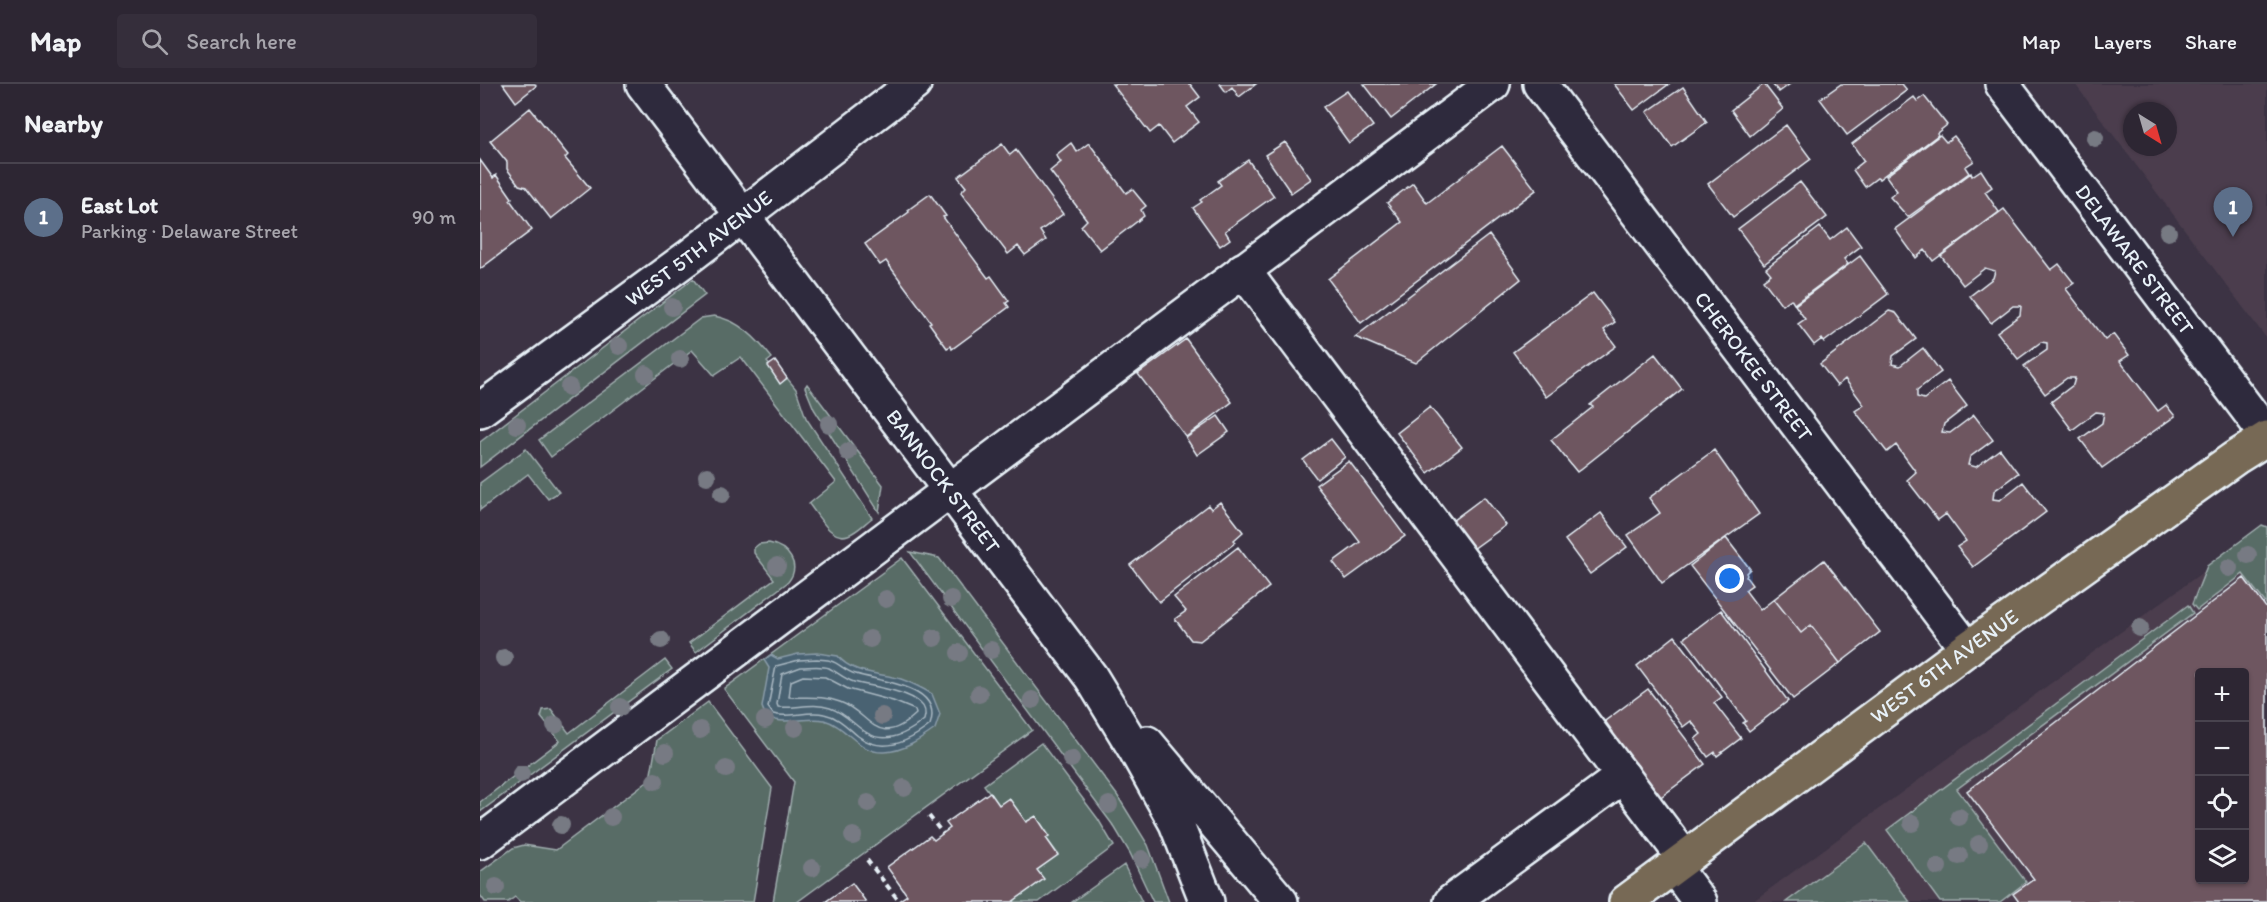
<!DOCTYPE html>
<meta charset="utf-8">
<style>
:root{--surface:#2d2633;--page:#352e3b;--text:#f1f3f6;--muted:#a7a5ac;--line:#48434e;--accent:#1a73e8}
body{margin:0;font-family:Itim,sans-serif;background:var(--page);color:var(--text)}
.controls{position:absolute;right:18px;bottom:18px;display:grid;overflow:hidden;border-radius:6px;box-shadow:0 2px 4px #0004}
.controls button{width:54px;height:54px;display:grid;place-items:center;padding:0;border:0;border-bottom:2px solid var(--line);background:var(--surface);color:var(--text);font:30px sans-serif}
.compass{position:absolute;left:1643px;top:18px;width:54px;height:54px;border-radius:50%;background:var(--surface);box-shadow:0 2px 4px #0004;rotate:143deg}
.you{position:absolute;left:1250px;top:495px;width:21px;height:21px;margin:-15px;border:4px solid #fff;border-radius:50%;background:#1a73e8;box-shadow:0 0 0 9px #1a73e833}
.badge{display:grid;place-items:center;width:39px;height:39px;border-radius:50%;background:var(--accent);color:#fff;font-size:20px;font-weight:700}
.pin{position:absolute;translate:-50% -50px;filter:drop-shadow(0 2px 3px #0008)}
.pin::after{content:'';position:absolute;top:32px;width:21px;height:18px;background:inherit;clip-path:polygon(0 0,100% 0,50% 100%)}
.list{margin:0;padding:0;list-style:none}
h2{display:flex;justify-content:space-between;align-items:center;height:78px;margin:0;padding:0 24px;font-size:26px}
h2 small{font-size:20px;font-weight:400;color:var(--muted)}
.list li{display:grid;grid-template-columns:39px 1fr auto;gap:18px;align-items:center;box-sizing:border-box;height:108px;padding:0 24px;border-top:2px solid var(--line)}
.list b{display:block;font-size:22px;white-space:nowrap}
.list p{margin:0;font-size:20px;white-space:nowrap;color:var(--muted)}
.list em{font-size:20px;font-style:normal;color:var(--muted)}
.icon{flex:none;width:33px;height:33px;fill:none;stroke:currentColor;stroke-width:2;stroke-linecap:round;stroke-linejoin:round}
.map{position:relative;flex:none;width:1787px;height:818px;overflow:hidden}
header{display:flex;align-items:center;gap:36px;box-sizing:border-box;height:84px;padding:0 30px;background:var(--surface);border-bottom:2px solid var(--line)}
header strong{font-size:28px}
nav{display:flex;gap:33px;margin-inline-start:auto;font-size:21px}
.search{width:420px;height:54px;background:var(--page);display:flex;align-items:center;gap:15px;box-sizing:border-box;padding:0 21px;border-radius:6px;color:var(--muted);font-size:22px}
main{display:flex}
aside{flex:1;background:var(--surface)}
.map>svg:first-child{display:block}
</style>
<header>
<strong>Map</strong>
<div class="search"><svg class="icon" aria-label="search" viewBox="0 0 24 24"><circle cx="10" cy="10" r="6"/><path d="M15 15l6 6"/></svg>Search here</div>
<nav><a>Map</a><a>Layers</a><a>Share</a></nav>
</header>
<main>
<aside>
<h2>Nearby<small></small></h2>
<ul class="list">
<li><span class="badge" style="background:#5c6f8a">1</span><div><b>East Lot</b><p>Parking · Delaware Street</p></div><em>90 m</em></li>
</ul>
</aside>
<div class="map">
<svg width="1787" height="818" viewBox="0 0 1787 818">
<rect width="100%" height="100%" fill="#3c3344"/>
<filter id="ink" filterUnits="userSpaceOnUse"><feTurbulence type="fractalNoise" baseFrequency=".0167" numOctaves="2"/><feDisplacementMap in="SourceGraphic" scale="12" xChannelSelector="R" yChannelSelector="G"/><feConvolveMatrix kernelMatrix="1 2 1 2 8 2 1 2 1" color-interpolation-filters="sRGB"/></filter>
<g filter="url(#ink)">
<path fill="#4b3e4d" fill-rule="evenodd" d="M1595,0h192v255zM1652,27h36v36h-36z
M1787,441v377h-515zM1720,588h44v208h-44z"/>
<path fill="#586c66" stroke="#a0aeaf" stroke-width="1.5" d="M213,195l12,16 -225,172v-25z
M234,232c25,4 43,23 58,42l-5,4 16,19 4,-3 9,11 10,29 66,100c-7,5 -15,14 -24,17 -17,6 -30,-20 -39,-31l27,-22 -95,-125 -27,18 -22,-25 -141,107 -12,-17 162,-122z
M327,300l76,101 -4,27 -65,-103 -9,-22z
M46,365l33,43 -11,7 -20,-25 -48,36v-27z
M1782,441l5,2v78l-24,-31 -46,36 -5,-6 15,-38z
M289,459c19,4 33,22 19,39l-92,70 -7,-9 85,-64 -20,-26v-5l5,-4z
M430,468l29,6 178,237 31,50 21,57h-16l-23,-49 -15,-25z
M422,474l130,172 -235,172h-24l21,-120 -70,-93z
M1708,521l5,8 -236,176 69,93 -26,20h-60l-53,-72z
M185,576l7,9 -192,143v-10l80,-61 -19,-24 2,-7 8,-1 18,24z
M228,618l64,86 -19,114h-233l-5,-5 -7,5h-23l-5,-7v-23l33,-24 11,-3 32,5 94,-71 7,-39z
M561,659l57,76 16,27 -75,56h-27l31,-23 -6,-9 21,-16 -12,-16 3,-3 -13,-18 -10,5 -17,-23 -10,6 -15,-20z
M1386,759l44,59h-124z
M644,781l18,37h-70z"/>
<path fill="#4a6272" stroke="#899ba8" stroke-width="1.5" d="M337,569l21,3c13,18 43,17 63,23 11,4 21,9 31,15l8,20 -5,15c-15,11 -31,22 -50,23 -26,2 -38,-26 -61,-32 -19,-5 -55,12 -62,-13l7,-39 -5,-8 7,-5 7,4 20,-5z"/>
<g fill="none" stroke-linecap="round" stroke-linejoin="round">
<path stroke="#a9b8c2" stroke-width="1.5" d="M337,575c4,1 10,0 14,2 8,2 15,11 25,13 25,8 88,11 74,51 -21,17 -47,30 -72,11 -11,-9 -19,-19 -34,-22 -17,-4 -35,5 -51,0l-5,-7 8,-41 23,-6z
M321,583c8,0 21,-2 28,1 8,4 15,11 25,14 18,5 52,8 66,21 6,5 6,11 4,17 -17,14 -39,26 -60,11 -12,-8 -19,-18 -34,-23 -18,-6 -34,1 -52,-1l-1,-3 5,-30z
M323,592l22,1 23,12 45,12 22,9 1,4c-40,37 -45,-1 -76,-12 -19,-7 -32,-4 -51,-5l2,-16z"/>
</g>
<path fill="#6e5661" stroke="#e8f1f8" stroke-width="1.5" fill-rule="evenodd" d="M23,0h32l1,2 -20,16z
M632,0h78l10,13 -13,10 12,15 -27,21 -13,-17 -9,7z
M740,0h36l-17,13 -7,-10 -6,5z
M884,0h72l-45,35z
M1134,0h55l-35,26z
M1284,0l19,25 -33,27 -19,-26z
M1292,0h18l-11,8z
M1361,0h61l5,6 -60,45 -27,-36z
M1203,3l24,35 -35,25 -25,-35z
M867,7l26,35 -24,17 -26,-36z
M1444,12l23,29 -10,8 1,2 -59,44 -2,-1 -12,9 -12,-17 11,-9 -12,-17 62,-47 3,4z
M50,24l38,47 -3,3 25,30 -39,31 -25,-32 -7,-2 -12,-16v-7l-17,-21z
M1306,41l25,34 -78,58 -25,-33z
M1460,51l6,7 8,-6 20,25 -9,6 4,6 -61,44 -18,-20 7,-6 -11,-15z
M805,58l26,37 -20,14 -26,-38z
M591,59l6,9 12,-9 37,50 6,-4 14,17 -5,4 3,6 -44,34 -19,-24 6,-6 -37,-49 11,-9 -5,-7z
M522,60l8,11 6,-5 47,64 -23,17 6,9 -21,15 -7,-9 -10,8 -47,-62 5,-5 -8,-10z
M1022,62l34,44 -175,133 -33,-44 74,-57 -15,-19 26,-20 14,20z
M0,76l13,18 3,-3 16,23 -2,2 22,30 -52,39z
M768,76l26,36 -49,35 5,8 -10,7 -27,-38 9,-6 -2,-2 21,-15 -3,-4z
M1501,86l11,17 -7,5 14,20 -66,49 -8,-11 -9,8 -21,-29 76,-56 1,3z
M1320,98l27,35 -63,47 -26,-35z
M450,110l16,22 -3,1 45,61 3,-2 18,25 -3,2 3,4 -57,42 -1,-3 -4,2 -18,-25 2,-1 -45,-61 -6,4 -15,-21 44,-32 -1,-2z
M1524,125l47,61 8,-6 15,19 -8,6 39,51 8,-6 16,21 -9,6 38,50 8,-6 9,11 -73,52 -22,-29 22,-16 2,-10 -8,-1 -24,18 -21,-28 22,-17 2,-7h-8l-22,16 -21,-28 23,-16v-7l-6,-1 -23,17 -21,-27 23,-17 1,-9h-8l-22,17 -21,-27 23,-18 2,-7 -10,-3 -22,17 -22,-29z
M1340,143l10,13 17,-13 14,19 -17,13 4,5 -54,40 -3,-5 -9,6 -19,-25 8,-6 -5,-6z
M1009,151l32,44 -105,84 -61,-26z
M1380,172l28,38 -64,48 -2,-3 -8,6 -16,-21 7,-5 -10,-14z
M1113,209l22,29 -11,8 12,16 -70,51 -33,-45z
M1409,227l7,2 20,26 -23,17 -1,8 8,2 23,-18 18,24 -24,18v7l7,2 24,-18 19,25 -23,18 -2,8 8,1 24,-18 19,25 -23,17 -2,8 8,2 24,-18 18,24 -24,18 -1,8 7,1 23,-18 23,30 -73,55 -16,-20 9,-6 -20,-27 -8,6 -31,-40 9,-8 -20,-27 -9,7 -32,-41 9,-6 -19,-26 -8,7 -17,-22z
M706,255l46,63 -46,35 -48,-63z
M1175,270l27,35 -105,83 -26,-32 42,-33 -3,-2z
M295,277l12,17 -7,6 -12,-18z
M950,323l32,40 -34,26 -31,-40z
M738,332l11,16 -32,23 -11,-17z
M851,355l14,18 -28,22 -14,-19z
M1234,366l45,64 -97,69 -34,-48 32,-22 -11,-15z
M869,377l56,75 -59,43 -13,-17 27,-20 -44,-57z
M1004,413l22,28 -33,24 -21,-28z
M740,418l23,30 -9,8 2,2 -77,60 -29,-37 78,-60 3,4z
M1121,429l26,34 -37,27 -25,-34z
M1246,454l24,31 -4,4 1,2 -1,2 6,8 -7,5 15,20 14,-11 27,34 10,-8 29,38 -47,36 -103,-133z
M758,463l31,40 -69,54 -9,-1 -16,-21 11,-8 -12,-14z
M1344,476l56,72 -40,31 -29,-38 -10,8 -27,-34z
M1764,494l23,31v293h-248l-6,-8 21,-15 -67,-88zM1720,588h44v208h-44z
M1241,526l67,91 -39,30 -6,-8 3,-2 -62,-83z
M1195,552l47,61 -8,6 27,35 -24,18 -2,-4 -7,5 -13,-18 6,-5 -10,-13 -8,6 -46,-61z
M1168,605l57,75 -47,35 -49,-64 4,-3 -8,-11z
M510,708l9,13 10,-7 17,24 10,-6 13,20 -3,2 12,17 -21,15 7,9 -32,23h-115l10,-7 -20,-28 43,-31 4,4 16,-12 -4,-5z
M372,799l14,19h-41z"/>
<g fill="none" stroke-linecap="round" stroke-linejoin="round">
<g stroke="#e8f1f8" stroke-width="38">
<g id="minor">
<path id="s1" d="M163,0l448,593 45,74 40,72 31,79"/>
<path id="s2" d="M1060,0l427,565"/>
<path id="s3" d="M1522,0l265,351"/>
<path d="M763,186l442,589"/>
<path id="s4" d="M0,326l210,-154 224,-172"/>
<path d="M667,659l134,159"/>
<path d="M0,758l1013,-758"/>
<path d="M1194,783l26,35"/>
<path d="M971,818l172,-126"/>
</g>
</g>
<g stroke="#e8f1f8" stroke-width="38">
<g id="major">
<path id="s5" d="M1146,818l341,-253 268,-191 32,-20"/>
</g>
</g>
<path stroke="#e8f1f8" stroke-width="4" stroke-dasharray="6 4.5" stroke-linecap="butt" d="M449,732l14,18
M387,776l32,41"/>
<use href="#minor" stroke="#2f2a3d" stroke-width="33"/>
<use href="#major" stroke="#776954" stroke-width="33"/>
</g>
<g fill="#777a83">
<circle cx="1615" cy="54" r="9"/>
<circle cx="1688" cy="148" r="9"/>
<circle cx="192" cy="223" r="9"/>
<circle cx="139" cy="262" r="9"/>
<circle cx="200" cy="275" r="9"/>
<circle cx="166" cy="290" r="9"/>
<circle cx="89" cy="303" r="9"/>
<circle cx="349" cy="340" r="9"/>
<circle cx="37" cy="341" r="9"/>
<circle cx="368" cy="368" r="9"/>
<circle cx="227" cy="392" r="9"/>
<circle cx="242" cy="410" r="9"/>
<circle cx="1768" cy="471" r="9"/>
<circle cx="297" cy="482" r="9"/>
<circle cx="1749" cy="484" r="9"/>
<circle cx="406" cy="515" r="9"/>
<circle cx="471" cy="515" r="9"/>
<circle cx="1660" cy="544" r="9"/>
<circle cx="454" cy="554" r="9"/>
<circle cx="390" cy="555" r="9"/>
<circle cx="181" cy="556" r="9"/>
<circle cx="511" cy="566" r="9"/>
<circle cx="479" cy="569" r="9"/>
<circle cx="24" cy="574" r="9"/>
<circle cx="499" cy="610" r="9"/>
<circle cx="552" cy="616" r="9"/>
<circle cx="140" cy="623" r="9"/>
<circle cx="402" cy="632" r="9"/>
<circle cx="285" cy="636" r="9"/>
<circle cx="75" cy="641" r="9"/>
<circle cx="315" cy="644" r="9"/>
<circle cx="220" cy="646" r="9"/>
<circle cx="185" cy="669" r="9"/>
<circle cx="591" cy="675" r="9"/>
<circle cx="246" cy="685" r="9"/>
<circle cx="41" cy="690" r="9"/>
<circle cx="175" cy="697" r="9"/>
<circle cx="424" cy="704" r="9"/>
<circle cx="388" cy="719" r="9"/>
<circle cx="629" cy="721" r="9"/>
<circle cx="131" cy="733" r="9"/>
<circle cx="1479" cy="733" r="9"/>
<circle cx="1432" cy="739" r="9"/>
<circle cx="81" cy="741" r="9"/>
<circle cx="373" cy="752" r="9"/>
<circle cx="1499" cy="760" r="9"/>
<circle cx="1479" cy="772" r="9"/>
<circle cx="662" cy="775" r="9"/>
<circle cx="1458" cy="783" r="9"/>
<circle cx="332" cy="784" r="9"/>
<circle cx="16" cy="803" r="9"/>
</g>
</g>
<g text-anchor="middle" stroke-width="4.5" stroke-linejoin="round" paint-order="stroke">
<g font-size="21" fill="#e8f1f8" stroke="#2f2a3d">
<text dy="7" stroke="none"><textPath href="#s4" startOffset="272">WEST 5TH AVENUE</textPath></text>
<text dy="7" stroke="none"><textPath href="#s3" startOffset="220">DELAWARE STREET</textPath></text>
<text dy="7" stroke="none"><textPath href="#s2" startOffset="354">CHEROKEE STREET</textPath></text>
<text dy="7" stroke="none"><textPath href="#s1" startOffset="498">BANNOCK STREET</textPath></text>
<text dy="7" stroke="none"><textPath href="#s5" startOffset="396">WEST 6TH AVENUE</textPath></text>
</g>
</g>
</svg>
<div class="controls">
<button>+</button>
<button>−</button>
<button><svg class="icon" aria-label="locate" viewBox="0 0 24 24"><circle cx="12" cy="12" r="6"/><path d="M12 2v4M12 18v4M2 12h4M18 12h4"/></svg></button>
<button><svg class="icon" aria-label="layers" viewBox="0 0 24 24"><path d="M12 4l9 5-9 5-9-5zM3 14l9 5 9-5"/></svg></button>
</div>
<svg class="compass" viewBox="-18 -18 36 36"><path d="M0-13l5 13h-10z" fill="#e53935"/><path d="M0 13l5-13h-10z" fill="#a7a5ac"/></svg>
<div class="you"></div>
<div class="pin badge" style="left:1753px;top:153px;background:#5c6f8a">1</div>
</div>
</main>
